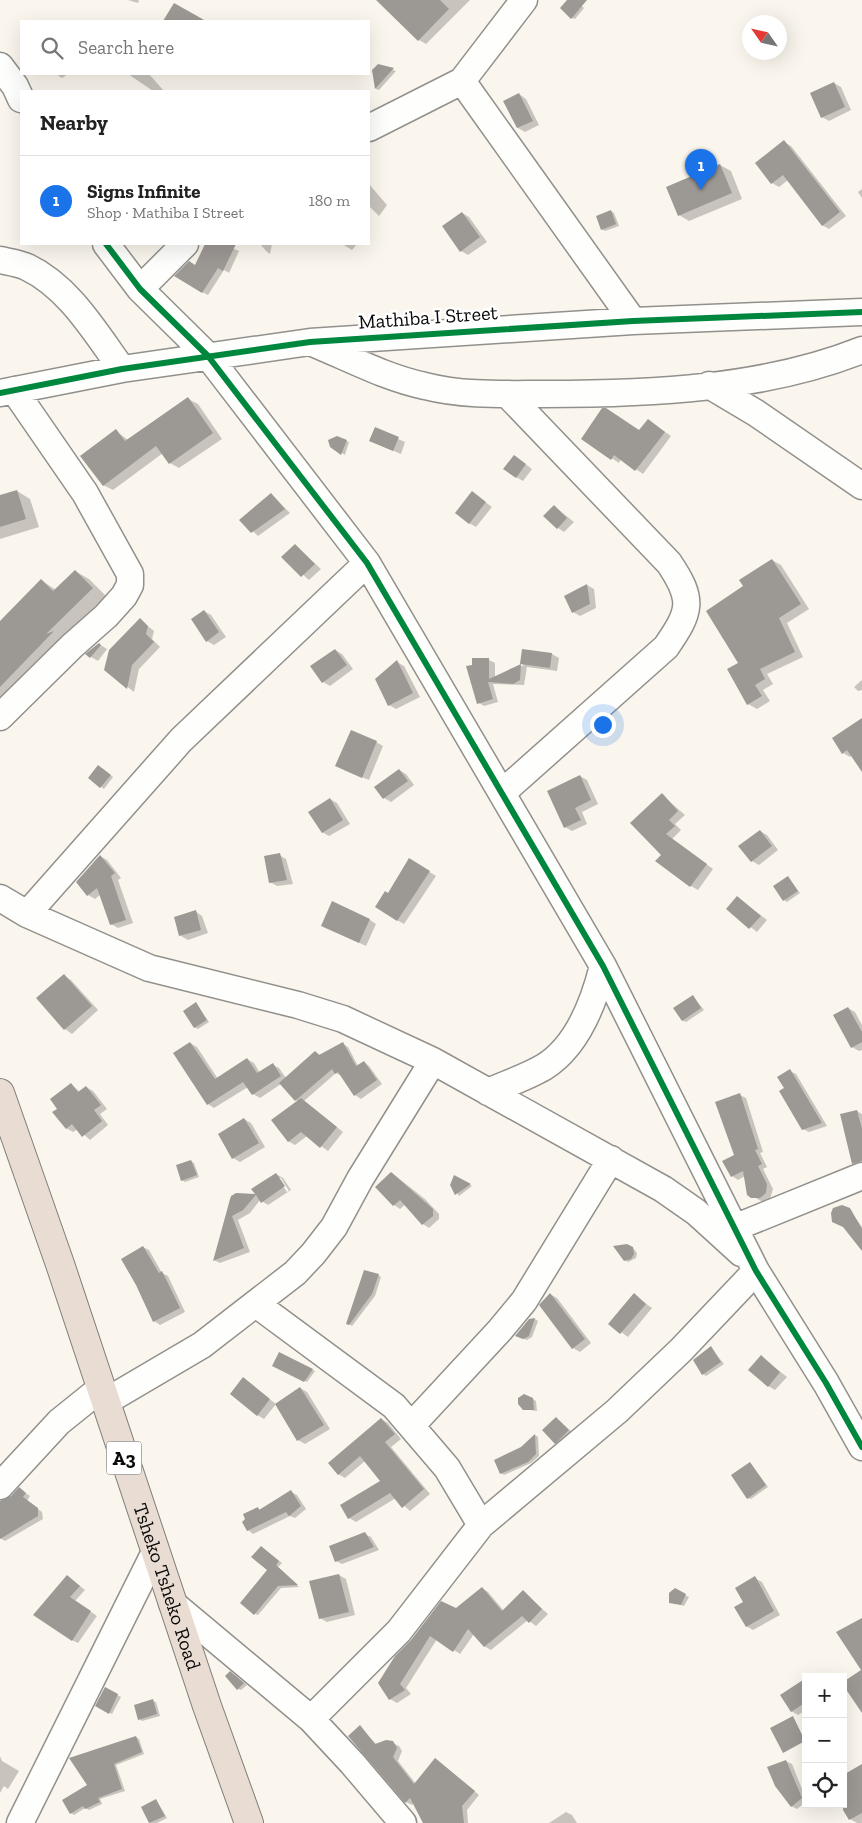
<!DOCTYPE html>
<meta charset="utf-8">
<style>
:root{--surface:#fff;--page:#f2f2f2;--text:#222;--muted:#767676;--line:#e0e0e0;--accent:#1a73e8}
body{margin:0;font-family:"Zilla Slab",serif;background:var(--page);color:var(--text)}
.controls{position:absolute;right:15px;bottom:15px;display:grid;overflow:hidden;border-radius:0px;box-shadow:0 5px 20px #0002}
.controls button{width:45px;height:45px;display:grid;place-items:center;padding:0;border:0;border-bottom:1px solid var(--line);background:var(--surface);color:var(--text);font:25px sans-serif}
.compass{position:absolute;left:742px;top:15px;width:45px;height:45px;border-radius:50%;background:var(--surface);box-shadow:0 5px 20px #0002;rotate:304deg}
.you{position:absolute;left:602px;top:724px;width:18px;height:18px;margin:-12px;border:4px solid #fff;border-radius:50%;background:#1a73e8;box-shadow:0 0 0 8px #1a73e833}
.badge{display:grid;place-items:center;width:32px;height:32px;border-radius:50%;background:var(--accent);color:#fff;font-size:16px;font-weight:700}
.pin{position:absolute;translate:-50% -41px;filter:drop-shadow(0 1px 2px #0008)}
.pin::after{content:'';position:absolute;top:26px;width:18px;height:15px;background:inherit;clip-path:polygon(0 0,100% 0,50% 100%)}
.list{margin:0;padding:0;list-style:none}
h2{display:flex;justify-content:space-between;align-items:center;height:65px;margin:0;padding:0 20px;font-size:21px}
h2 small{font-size:16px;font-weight:400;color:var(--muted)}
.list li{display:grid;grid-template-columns:32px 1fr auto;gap:15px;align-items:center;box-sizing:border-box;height:90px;padding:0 20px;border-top:1px solid var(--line)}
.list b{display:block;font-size:19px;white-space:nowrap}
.list p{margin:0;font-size:16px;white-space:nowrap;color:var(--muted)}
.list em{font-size:16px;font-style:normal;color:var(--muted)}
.icon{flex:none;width:28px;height:28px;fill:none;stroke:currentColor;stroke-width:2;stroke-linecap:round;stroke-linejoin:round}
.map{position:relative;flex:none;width:862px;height:1823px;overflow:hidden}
.search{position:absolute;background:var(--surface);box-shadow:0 5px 20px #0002;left:20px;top:20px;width:350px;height:55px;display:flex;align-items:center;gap:12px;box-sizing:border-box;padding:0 18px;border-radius:0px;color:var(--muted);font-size:19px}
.panel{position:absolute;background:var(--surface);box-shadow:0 5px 20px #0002;left:20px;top:90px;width:350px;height:155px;border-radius:0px}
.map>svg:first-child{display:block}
</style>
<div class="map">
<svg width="862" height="1823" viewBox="0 0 862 1823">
<rect width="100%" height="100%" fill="#faf6ed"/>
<path fill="#0003" fill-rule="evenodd" d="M128,0h11l-1,3z
M378,0h92l-44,44 -7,-4z
M569,0h6l9,8 -9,11 -3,-1z
M378,65l18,6 -17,19 -3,-1 -2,-19z
M56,74h12l-6,4z
M128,74h21l15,17h-11z
M834,83l7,4 10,23 -22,11 -7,-4z
M519,94l7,5 13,26 -14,7 -7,-4 -13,-27z
M784,142l7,4 55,70 -17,13 -7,-4 -34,-45 -9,7 -7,-4z
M720,165l11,6 11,28 -53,22 -10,-6z
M369,184l18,21 -8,11 -10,-10z
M862,189v9l-4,-6z
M611,211l3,2 5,13 -14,5 -3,-2z
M462,213l7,4 18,25 -19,13 -7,-4z
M206,244h18l15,7 -10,22 -5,-3 -16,25 -6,-3 -7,-25z
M260,244h12l-2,10 -4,-3z
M342,244h15l-5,6z
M188,399l10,5 24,35 -43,29 -9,-5 -7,-10 -50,37 -10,-5 13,-54 12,9z
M655,425l16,11 -28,38 -22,-15 -2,4 -36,-24 57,-7z
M375,429l30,13 -4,12 -31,-13z
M346,441l3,1 -4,13 -14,-9z
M515,456l17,13 -9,12 -7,-4z
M17,491l13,8 9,28 -39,12v-42z
M473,493l19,14 -16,20 -7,-4z
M272,495l18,18 -32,23 -17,-16z
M554,506l20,16 -10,10 -6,-4z
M295,545l26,24 -12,11 -26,-23z
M772,560l9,5 28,44 -22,14 16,34 -36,17 6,10 -10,6 7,11 -13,8 -9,-5 -9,-41 5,-77z
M75,571l14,8 17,17 -43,42 -63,70v-85l41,-43 15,10z
M587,585l7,4 2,19 -16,8 -7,-4z
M204,611l7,4 15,22 -12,8 -7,-4z
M140,620l14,11 -2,8 8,8 -21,22 -5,23 -28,-22z
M99,644l8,5 -9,12 -7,-4z
M335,650l7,4 11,15 -23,17 -7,-4z
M552,654l7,4 -2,13 -30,-4 -3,18 -31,-1 5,18 -14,4 -5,-3 -6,-43h16l6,3v15l29,-13 -3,-2z
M397,662l7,4 16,31 -24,12 -7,-4z
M862,680v10l-4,1 -4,-4z
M862,719v51l-10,-15 -2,2 -7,-4z
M376,742l7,4 -14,34 -25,-10z
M102,768l11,9 -9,12 -14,-11z
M399,770l7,4 8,11 -23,17 -7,-4z
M580,776l7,4 11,24 -16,8 5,12 -15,7 -7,-4z
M662,795l23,20 -10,9 6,6 -9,9 41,30 -15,21 -7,-4 -29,-31z
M330,799l7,4 13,21 -21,12 -7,-4z
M760,831l7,4 11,15 -19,15 -7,-4z
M279,855l7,4 7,25 -16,2 -7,-4z
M100,856l7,4 14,18 -3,2 15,43 -15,5 -7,-4 -10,-30 -6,5 -7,-4z
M410,860l26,16 -32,48 -7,-4 -9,-25z
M788,878l12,15 -13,9 -3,-2z
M737,897l30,23 -10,12 -30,-23z
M195,911l7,5 6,17 -20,7 -7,-4z
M370,920l6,4 -10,22 -36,-17z
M64,976l7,4 27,30 -26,24 -7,-5z
M693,996l11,14 -18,12 -4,-2z
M196,1004l13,18 -11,7 -4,-2z
M848,1008l7,4 7,13v25l-3,1 -7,-4z
M190,1043l7,4 21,32 29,-20 7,4 6,10 13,-8 6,3 7,10 30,-26 4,3 23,-11 5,3 10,19 6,-4 5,4 13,18 -21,15 -6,-4 -13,-19 -6,-3 -32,28 39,31 -15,19 -21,-15 -12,9 -7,-4 10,-39 -17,-18 -21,14 -7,-4 -5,-7 -34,21 -6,-4z
M790,1071l6,3 31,52 -18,6 -6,-3 -17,-40z
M71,1084l9,8 6,-5 7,4 14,18 -7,5 8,11 -18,15 -12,-11 -5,3 -7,-4 -7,-19z
M740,1095l6,3 17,54 -3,1 7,14 -4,2 10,20 -3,10 -7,3 -15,-8 -3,-18 -7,4 -6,-4 4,-20z
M857,1111l5,3v45z
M244,1119l7,4 14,24 -25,15 -7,-4z
M191,1161l3,2 5,14 -14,5 -3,-2z
M392,1173l33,26 14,15v5l-10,9 -6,-4 -17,-20 -6,5 -6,-4 -17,-18z
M276,1174l7,4 8,12 -23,15 -8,-5 -10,13 -12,7 12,32 -30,11 -6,-3 16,-61 6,-5 22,2zM278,1178h3l8,13 -2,1z
M454,1177l18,9 -13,10 -7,-11z
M849,1209l13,18v22z
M143,1247l6,3 13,23 6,3 17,36 -25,13 -6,-4 -16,-37z
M633,1248l4,5 -1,5 -8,4 -3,-2z
M378,1275l3,2 -6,19 -23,30 -5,-3z
M550,1294l7,4 34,45 -11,9 -7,-4z
M634,1295l18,13 -24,29 -18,-13z
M535,1319l3,2 -6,16 -5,3 -8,-3 10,-17z
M711,1348l13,16 -18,12 -3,-2z
M279,1354l36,17 -8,11 -34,-17z
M761,1357l26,20 -12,13 -7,-4z
M243,1379l33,25 -12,15 -7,-4z
M300,1388l7,4 23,37 -25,15 -7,-4 -21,-36z
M533,1399l3,2 1,10 -13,-2z
M556,1418l16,14 -14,12 -3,-1z
M381,1419l7,4 13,16 -10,8 39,47 -20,17 -14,-13 -40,24 -7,-4 33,-37 -17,-20 -20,17 -7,-4z
M535,1435l3,2 1,19 -8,7 -27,12 -3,-2z
M751,1464l17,23 -17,12 -4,-1z
M24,1492l6,4 -3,5 15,11 1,7 -38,22 -5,-3v-36z
M291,1492l6,3 9,14 -11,9 -5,-2 -37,18 -5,-4 10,-22 4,3z
M365,1534l6,3 8,13 -37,14 -6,-3z
M264,1549l18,14 -4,4 21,20 -18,1 -23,27 -3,-1 14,-44z
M339,1575l7,4 9,36 -28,7 -7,-4z
M67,1576l18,14 -10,11 22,15 -19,27 -6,-3z
M755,1578l7,4 18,33 -27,15 -7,-4 -2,-23z
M482,1588l6,4 16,19 19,-19 25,22 -12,12 -8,-6 -37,30 -7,-4 -10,-12 -14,20 -23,-15 -31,49 5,6 -14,9 -7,-4 -11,-16z
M675,1590l14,7 -5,9 -13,-4z
M234,1674l13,11 -6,5 -3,-1z
M806,1682v28l-8,5 -7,-4z
M105,1688l16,9 -9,17 -15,-9z
M153,1701l3,1 4,14 -18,5 -3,-2z
M360,1727l17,18 16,-2 6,3 3,5 -4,10 18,23 20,-25 43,36 -12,15 1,13h-43l-11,-20 -2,2 -6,-3z
M136,1737l3,2 5,15 -28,11 9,26 -25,8 2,5 -13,6 -4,-2 -11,7 -3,-2 18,-28z
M0,1756l2,5 17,10 -11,18 -4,-3 -4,7z
M786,1761l6,3 14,35v3l-9,7 -6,-3z
M862,1766v57h-5l-7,-4 -8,-15z
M156,1800l11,18 -10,5h-7l-7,-15z
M566,1812l6,3 5,8h-33h5z"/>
<path fill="#9c9894" d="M376,0h64l9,9 -31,32z
M567,0h20l-16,19 -11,-11z
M174,3l32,18h-43z
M378,64l16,4 -19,21 -3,-19z
M834,82l11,25 -24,11 -11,-25z
M519,93l14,28 -16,7 -14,-27z
M784,140l56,72 -18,14 -39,-51 -12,9 -16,-21z
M720,164l12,29 -54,23 -12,-29z
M611,210l5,14 -15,6 -5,-14z
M462,212l18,25 -20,15 -18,-26z
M205,244h31l-13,27 -5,-3 -16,25 -28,-17 15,-15 6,4z
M188,397l25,36 -44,31 -13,-18 -53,40 -23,-30 36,-27 9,12z
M602,408h4l33,22 9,-11 17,13 -30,39 -21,-16 -3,5 -30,-21z
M375,427l24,10 -6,14 -24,-10z
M337,436l10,4 -6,15 -11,-8 -2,-7z
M514,455l12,9 -10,14 -13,-9z
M17,490l9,29 -26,8v-32z
M472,491l14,11 -17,22 -14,-11z
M271,493l14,16 -34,24 -12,-13z
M554,505l13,13 -10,11 -14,-13z
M295,544l20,20 -14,13 -20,-20z
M772,559l29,45 -22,14 16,34 -35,17 5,10 -10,6 7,11 -15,9 -20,-36 11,-6 -32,-52 37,-25 -4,-6z
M75,570l18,18 -47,46 8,-3 -54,56v-66l41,-42 12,12z
M587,584l3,20 -18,9 -8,-17z
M204,610l15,22 -13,10 -15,-23z
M140,618l8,8 -2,8 8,8 -22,23 -5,24 -23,-19 5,-20z
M99,643l2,2 -11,13 -5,-4z
M335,649l12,16 -25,18 -12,-17z
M522,649l30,4 -2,15 -30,-4z
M472,658h17v21l32,-15 -1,16 -7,4 -25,-2 5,17 -16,5 -11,-38 6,-1z
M397,660l16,33 -25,13 -13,-27z
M862,718v54l-15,-22 -5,4 -10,-16z
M351,730l26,11 -15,37 -27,-12z
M98,765l13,10 -11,13 -12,-10z
M399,769l9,12 -25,18 -9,-12z
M580,775l11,25 -16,8 6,12 -17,8 -17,-37z
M662,793l16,18 -9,9 6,6 -9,8 41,30 -17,23 -35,-26 6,-6 -31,-32z
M330,798l13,22 -21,13 -14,-21z
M760,830l12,16 -21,16 -13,-16z
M280,853l7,27 -18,3 -5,-27z
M100,855l15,18 -4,3 15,44 -16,5 -13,-37 -10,8 -11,-14z
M409,858l21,13 -33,50 -22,-14 10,-16 3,2z
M788,876l10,15 -15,10 -10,-15z
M737,896l24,20 -12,13 -23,-20z
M332,901l38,18 -11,24 -38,-17z
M196,910l5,20 -22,6 -5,-19z
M64,974l28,32 -28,24 -28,-32z
M693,995l8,13 -19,13 -9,-13z
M196,1002l11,18 -13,8 -11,-17z
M848,1007l14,25v10l-11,6 -18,-33z
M190,1042l25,37 32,-21 10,15 16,-10 8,13 -29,19 -9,-13 -36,23 -34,-52z
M343,1042l13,24 8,-5 13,19 -23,16 -16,-24 -3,2 -3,-5 -37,32 -16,-18 36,-32 4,4z
M790,1069l32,54 -20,7 -23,-39 5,-3 -7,-11z
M71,1083l7,9 8,-6 15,19 -7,5 8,11 -20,16 -10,-13 -6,5 -14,-17 5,-3 -7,-10z
M740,1093l18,56 -3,1 7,14 -4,2 9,18 -1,9 -6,5h-9l-4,-3 -4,-24 -12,6 -9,-16 12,-6 -19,-53z
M301,1098l36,29 -17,21 -19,-16 -13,10 -17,-22z
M857,1110l5,19v32l-10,3 -12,-50z
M244,1118l15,25 -27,16 -14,-25z
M191,1160l6,15 -16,6 -5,-16z
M391,1172l42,37v7l-11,9 -22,-25 -7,6 -18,-19z
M276,1173l9,13 -24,17 -5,-8 -13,15 -11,6 12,32 -31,13 18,-65 5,-3 19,1 -4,-5z
M454,1175l17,9 -16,11 -5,-10z
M842,1205l8,3 12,21v22l-19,-24 -11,-5 -1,-9 2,-5z
M627,1244l6,3 1,7 -3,5 -7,2 -11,-15z
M143,1246l16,27 3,-2 18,37 -27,14 -17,-37 -15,-26z
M364,1270l15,4 -7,20 -23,31 -3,-1z
M550,1293l35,46 -13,10 -33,-44z
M634,1293l12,11 -26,30 -12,-10z
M535,1318l-6,18 -6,3 -8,-3 14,-17z
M711,1346l10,16 -19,13 -9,-15z
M279,1352l34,17 -9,13 -32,-16z
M761,1355l19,17 -12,15 -20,-17z
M243,1377l27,22 -13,17 -27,-22z
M300,1387l24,38 -27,16 -22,-37z
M524,1394l9,4 1,12h-11l-5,-6v-6z
M556,1417l13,13 -14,14 -13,-14z
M381,1418l14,16 -10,8 39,47 -22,19 -12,-15 -42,26 -8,-14 40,-24 -20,-25 -22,19 -10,-12z
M535,1434l1,20 -8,8 -28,12 -6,-14 27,-13z
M750,1462l16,23 -19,14 -16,-24z
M19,1487l7,6 -3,4 15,11v8l-38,23v-38l11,-5z
M291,1490l10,16 -12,10 -3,-4 -39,19 -5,-9 3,-3 -2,-5 15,-7 1,3z
M365,1532l9,15 -39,15 -6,-16z
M261,1546l18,15 -3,4 22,20 -20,1 -24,29 -14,-12 27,-33 -16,-13z
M339,1574l10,38 -30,7 -10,-38z
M67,1575l13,11 -10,11 21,14 -19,30 -39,-26z
M755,1576l19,35 -28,16 -12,-20 9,-5 -8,-14z
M482,1587l20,24 21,-21 19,19 -13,14 -7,-7 -38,31 -16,-18 -15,23 -23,-16 -30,48 5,6 -16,10 -11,-17 17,-27 16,-16 30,-39 15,7z
M675,1588l11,6 -5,11 -12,-2v-10z
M862,1618v95l-19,-28v-3l18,-12 -25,-38z
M230,1671l14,12 -7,7 -12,-14z
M806,1678v24l-15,10 -11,-17z
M105,1687l13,7 -9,20 -14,-8z
M153,1699l4,15 -19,6 -4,-15z
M793,1716l12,25 -22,12 -13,-25z
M360,1725l15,19 11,-4 7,1 4,7 -4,9 21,27 21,-26 40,33 -13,15 2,17h-41l-13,-25 -5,5 -57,-67z
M136,1736l6,16 -28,12 8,25 -24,9 2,4 -15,7 -2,-3 -13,8 -8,-14 25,-15 -18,-27z
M786,1760l16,38 -11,9 -16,-21 -8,-19z
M862,1764v49l-13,7 -6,-10v-35z
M156,1799l9,17 -16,7 -8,-16z"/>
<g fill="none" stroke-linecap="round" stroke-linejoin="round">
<g stroke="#92908c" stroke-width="29">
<path id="minor" d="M0,66l15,20 6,13
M462,81l171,240
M369,128l93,-47 62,-81
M106,244l34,45 68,67 159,207 236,403 153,305 70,112 36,64
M0,260c9,2 19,3 27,7 42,20 68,65 95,102
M140,289l45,-45
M315,344c36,15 72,34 110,42 39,10 80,8 120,8 105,0 219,-5 317,-44
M709,385l47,28 106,73
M0,393l122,-24 188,-27 323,-21 229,-9
M0,717l72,-71 34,-30 18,-20 6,-11v-11l-45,-81 -71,-103
M503,792l163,-145c25,-36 28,-47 3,-84l-162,-169
M0,898l27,16 122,54 149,37 45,14 90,42 230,128 33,23 45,41
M27,914l154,-174 186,-177
M488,1092c18,-8 39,-15 56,-25 34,-21 50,-65 59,-101
M734,1228l128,-52
M256,1304l138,102 53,62 34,57 -82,106 -88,88
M105,1402l97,-57 93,-72 18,-19 21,-27 26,-48 73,-118
M412,1425l88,-95 24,-29 87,-142
M0,1486l59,-64 41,-33
M481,1525l136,-114 64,-61 75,-79
M172,1603l139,116 41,44 51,60
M20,1823l135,-271"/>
</g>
<g stroke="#7f7e7a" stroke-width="30">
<g id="highway">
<path id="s1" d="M0,1093l61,174 146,439 42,117"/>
</g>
</g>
<use href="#minor" stroke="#fefefc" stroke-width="26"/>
<use href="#highway" stroke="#e9dcd3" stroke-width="28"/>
<g stroke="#fff" stroke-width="9">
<path id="cycleway" d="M106,244l34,45 68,67 159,207 236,403 153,305 70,112 36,64
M0,393l122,-24 188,-27 323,-21 229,-9"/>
</g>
<use href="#cycleway" stroke="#00873e" stroke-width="6"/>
</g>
<g text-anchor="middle" stroke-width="5" stroke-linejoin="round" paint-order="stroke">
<rect fill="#fff" stroke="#545454" stroke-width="1" x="106.5" y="1441.5" width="35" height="33" rx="4"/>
<g font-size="19" font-weight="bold" fill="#0a0a0a">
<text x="124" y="1465">A3</text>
</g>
<g font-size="20" fill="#0a0a0a" stroke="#fff">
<text transform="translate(428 317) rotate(-4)" y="7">Mathiba I Street</text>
<text dy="7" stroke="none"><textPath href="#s1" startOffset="521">Tsheko Tsheko Road</textPath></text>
</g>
</g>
</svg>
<div class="controls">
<button>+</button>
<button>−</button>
<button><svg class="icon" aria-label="locate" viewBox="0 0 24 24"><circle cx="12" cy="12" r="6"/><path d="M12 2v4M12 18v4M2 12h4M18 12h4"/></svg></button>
</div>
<svg class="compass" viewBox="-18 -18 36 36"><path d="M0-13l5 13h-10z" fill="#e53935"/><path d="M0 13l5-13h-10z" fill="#767676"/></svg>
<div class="you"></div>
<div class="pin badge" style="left:701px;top:190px">1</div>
<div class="search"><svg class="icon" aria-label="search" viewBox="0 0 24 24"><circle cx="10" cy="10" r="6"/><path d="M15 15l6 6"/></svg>Search here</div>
<section class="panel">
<h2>Nearby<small></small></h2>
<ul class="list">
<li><span class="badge">1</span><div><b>Signs Infinite</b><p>Shop · Mathiba I Street</p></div><em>180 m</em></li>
</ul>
</section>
</div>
